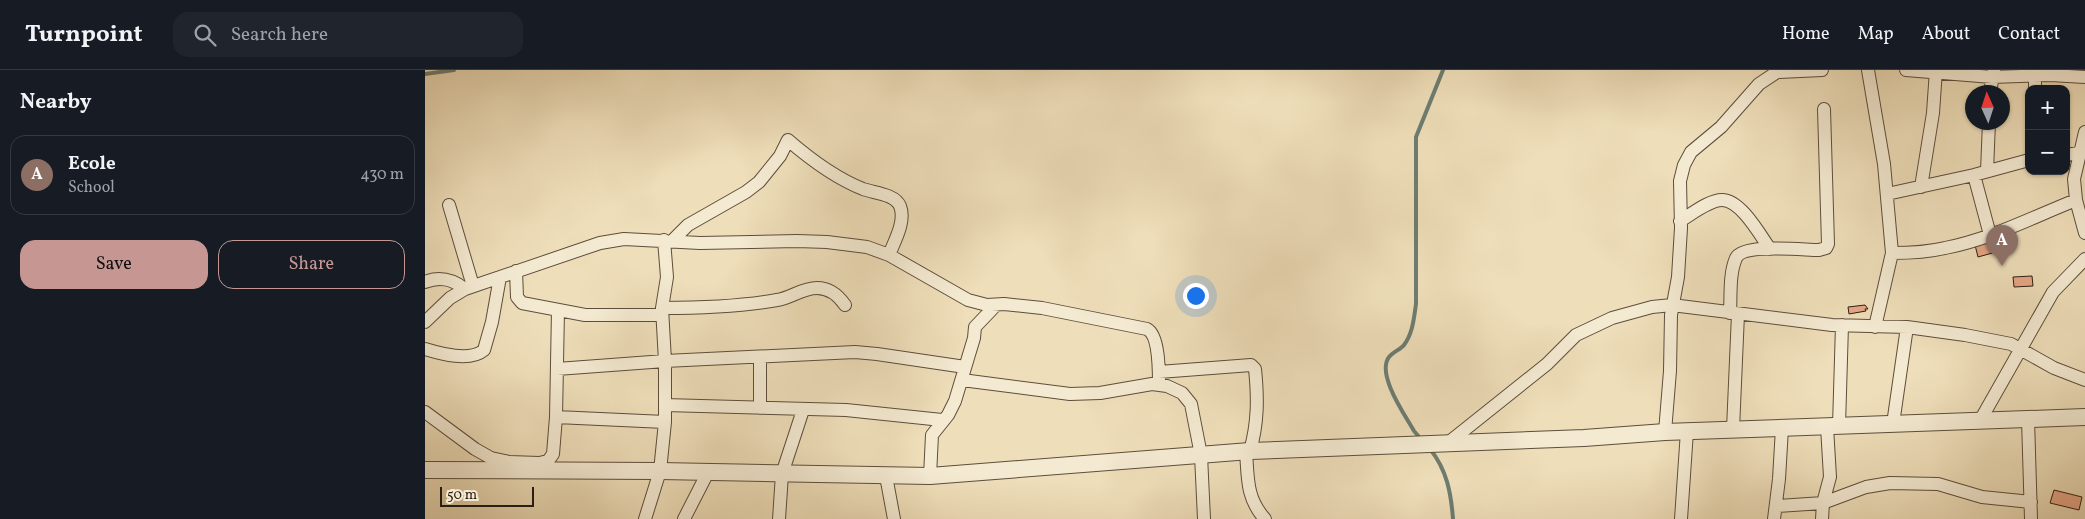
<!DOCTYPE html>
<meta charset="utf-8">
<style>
:root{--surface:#171b24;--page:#20242c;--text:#f1f3f6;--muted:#9ea1a6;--line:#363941;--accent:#c59692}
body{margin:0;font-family:Vollkorn,serif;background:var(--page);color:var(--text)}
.controls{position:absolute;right:15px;top:15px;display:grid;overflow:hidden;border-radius:10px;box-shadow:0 1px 4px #0004}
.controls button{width:45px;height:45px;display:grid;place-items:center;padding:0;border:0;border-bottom:1px solid var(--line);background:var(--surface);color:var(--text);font:25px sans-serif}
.compass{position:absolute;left:1540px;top:15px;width:45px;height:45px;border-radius:50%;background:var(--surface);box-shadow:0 1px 4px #0004;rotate:357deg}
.scale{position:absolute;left:15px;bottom:12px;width:94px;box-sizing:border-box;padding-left:5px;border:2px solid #2b1e12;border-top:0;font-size:14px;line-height:18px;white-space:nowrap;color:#2b1e12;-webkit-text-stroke:4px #f4ead2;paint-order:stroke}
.you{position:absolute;left:770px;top:225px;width:18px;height:18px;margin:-12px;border:4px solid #fff;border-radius:50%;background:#1a73e8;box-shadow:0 0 0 8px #1a73e833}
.badge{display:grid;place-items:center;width:32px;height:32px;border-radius:50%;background:var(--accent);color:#fff;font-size:16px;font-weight:700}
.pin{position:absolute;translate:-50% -41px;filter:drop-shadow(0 1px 2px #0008)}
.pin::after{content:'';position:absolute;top:26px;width:18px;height:15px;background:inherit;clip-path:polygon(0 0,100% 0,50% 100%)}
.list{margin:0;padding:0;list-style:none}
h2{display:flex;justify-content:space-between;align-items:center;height:65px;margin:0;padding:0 20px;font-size:21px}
h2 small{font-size:16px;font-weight:400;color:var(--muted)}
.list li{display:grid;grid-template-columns:32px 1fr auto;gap:15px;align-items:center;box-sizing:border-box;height:80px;margin:0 10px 10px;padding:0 10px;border:1px solid var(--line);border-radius:15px}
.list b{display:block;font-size:19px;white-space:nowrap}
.list p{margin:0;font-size:16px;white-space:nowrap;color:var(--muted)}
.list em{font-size:16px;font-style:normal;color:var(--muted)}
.actions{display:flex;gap:10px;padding:15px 20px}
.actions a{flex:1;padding:11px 0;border:1px solid var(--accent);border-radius:15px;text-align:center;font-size:18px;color:var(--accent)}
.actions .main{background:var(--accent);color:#111}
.icon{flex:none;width:28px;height:28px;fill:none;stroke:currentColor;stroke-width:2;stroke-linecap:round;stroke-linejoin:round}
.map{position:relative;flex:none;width:1660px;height:449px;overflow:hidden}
header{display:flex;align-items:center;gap:30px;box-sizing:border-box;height:70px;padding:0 25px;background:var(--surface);border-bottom:1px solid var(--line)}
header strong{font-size:24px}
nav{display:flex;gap:28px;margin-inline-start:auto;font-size:18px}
.search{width:350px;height:45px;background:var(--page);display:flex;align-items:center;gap:12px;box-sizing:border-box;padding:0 18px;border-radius:15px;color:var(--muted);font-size:19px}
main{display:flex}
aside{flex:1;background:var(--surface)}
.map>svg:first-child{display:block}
</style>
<header>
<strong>Turnpoint</strong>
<div class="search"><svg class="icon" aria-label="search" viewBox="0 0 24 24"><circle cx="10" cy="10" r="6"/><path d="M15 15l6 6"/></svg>Search here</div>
<nav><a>Home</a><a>Map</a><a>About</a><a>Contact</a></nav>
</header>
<main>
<aside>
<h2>Nearby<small></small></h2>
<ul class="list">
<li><span class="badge" style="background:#8d6e63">A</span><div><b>Ecole</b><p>School</p></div><em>430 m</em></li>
</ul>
<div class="actions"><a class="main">Save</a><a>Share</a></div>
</aside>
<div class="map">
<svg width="1660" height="449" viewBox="0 0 1660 449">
<rect width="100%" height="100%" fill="#eedeb9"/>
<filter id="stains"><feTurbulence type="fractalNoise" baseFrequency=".004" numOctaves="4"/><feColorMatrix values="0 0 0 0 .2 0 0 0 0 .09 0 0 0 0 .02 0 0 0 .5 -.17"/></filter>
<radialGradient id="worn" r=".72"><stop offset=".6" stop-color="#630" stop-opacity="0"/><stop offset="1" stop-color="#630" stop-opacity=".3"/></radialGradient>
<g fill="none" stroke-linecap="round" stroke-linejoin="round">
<path stroke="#6d7d71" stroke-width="4" d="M0,4l29,-4
M995,368l-6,-7c-9,-16 -38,-57 -25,-74 4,-5 12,-8 15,-12 9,-12 10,-28 12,-41v-167l27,-67
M1005,379c17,21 21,44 23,70"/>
</g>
<path fill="#e7a787" stroke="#2b1e12" d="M1586,165l3,12 -36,10 -3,-12z
M1607,206l1,10 -19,1 -1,-10z
M1440,235l3,4h-3l1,2 -17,3 -1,-7z
M1629,420l28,7 -3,13 -29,-7z"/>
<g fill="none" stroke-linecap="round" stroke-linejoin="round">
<g stroke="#5c4e3c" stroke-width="14">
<path id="minor" d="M1443,0l16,94 8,89 -17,74
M1481,0l86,7 58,-2 35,2
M1354,2l43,-2
M1610,19v-14
M1565,22l4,-22
M1660,62l-11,47 2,21 9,33
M1641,85l13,-2
M1562,101l2,-49
M1549,105l16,60
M1496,117l12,-74 3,-43
M1462,124l87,-19 55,-15
M24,135l24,81
M1255,151c12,-7 29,-21 42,-21 19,0 38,35 48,49
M247,171l16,-16 58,-33 13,-10 21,-26 8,-16c22,19 47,38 75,49 11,4 32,5 37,17 6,15 -5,34 -11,49
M1467,183c18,0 36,-1 53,-5 46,-9 88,-31 131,-48
M91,201l1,26 5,6 63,12h77
M0,212c15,-6 27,-3 40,7
M237,238c39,0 77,-1 115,-8 14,-2 25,-12 40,-12 12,0 21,7 28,17
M1305,243c1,-17 -1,-39 6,-55 7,-15 67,-8 83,-8l7,-2 2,-4 -4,-135
M0,252l25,-24 15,-9 135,-46 24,-4 76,4 97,-2 30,1 40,5 22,8 79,45 19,5 17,-1 38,4 105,21c12,6 12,42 12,55
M0,279c16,5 45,13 59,1l8,-28 8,-45
M335,287v51
M132,299l108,-8 190,-9 22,2 88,13
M734,302l92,-7 4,4c3,29 3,54 -5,82
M537,310l108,14 30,-1 52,-9 15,2 15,7 9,11 10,51 3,64
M240,335l181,5 96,10
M0,342l50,37 16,9 18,4 30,1 9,-2 5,-7 3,-37 2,-107
M131,347l109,5
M1556,349l72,-127 32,-33
M1603,349l3,100
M1468,354l14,-97
M1414,356l3,-101
M1402,357l3,50 -7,26 43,-16 24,-4 48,1 44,13 49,5
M1308,359l5,-115
M1240,362l5,-61 1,-56 7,-38 3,-49 -1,-47 4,-16 7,-13 30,-25 38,-43 21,-14
M1023,373l99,-79 29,-29 36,-17 40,-11 20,-2 160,20 75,2 58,8 46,9 43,24 31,12
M821,381c2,27 0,47 19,68
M461,406l8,43
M505,406l2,-41 16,-20 7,-14 19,-63 1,-11 21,-22
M1352,436l46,-3 -1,16
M220,449l15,-48 5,-49v-61l-3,-53 5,-31 -3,-37
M259,449l24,-47
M354,449l3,-45 21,-64
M1256,449l6,-88
M1349,449l5,-40 3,-51"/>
</g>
<g stroke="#5c4e3c" stroke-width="18">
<path id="tertiary" d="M0,400l235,1 270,5 320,-25 334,-13 81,-6 420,-15"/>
</g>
<use href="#minor" stroke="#f4ead2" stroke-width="12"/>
<use href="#tertiary" stroke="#f4ead2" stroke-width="16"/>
</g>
<rect width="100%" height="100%" filter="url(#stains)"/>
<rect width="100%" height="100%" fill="url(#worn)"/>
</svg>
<div class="controls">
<button>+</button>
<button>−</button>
</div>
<svg class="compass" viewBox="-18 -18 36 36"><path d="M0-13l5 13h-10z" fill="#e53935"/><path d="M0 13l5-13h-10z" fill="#9ea1a6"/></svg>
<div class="scale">50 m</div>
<div class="you"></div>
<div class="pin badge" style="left:1577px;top:196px;background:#8d6e63">A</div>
</div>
</main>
